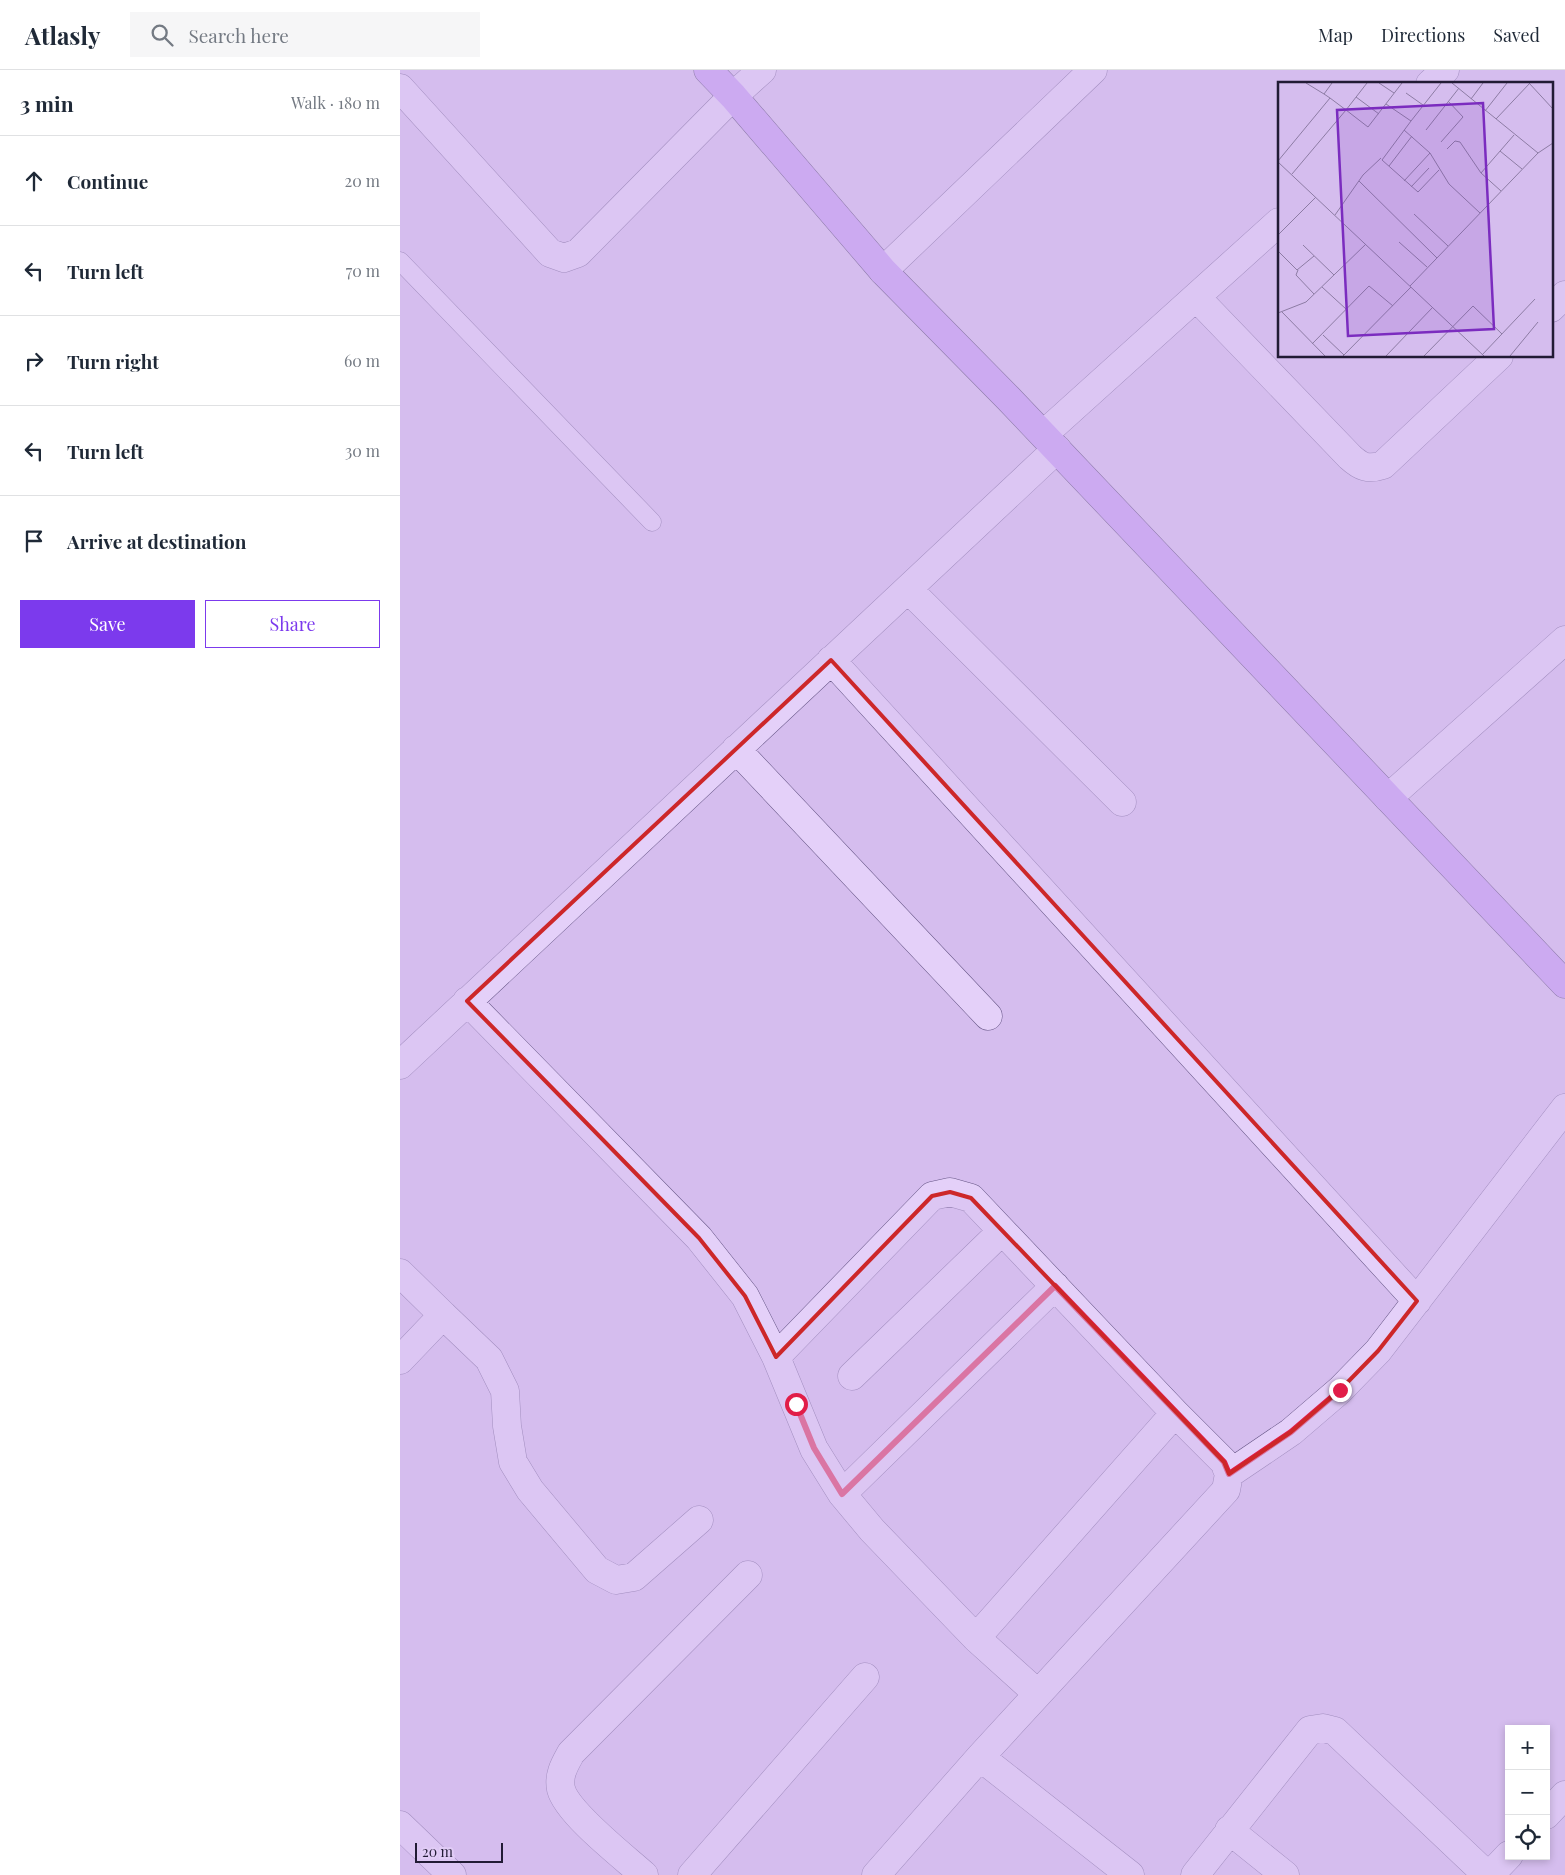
<!DOCTYPE html>
<meta charset="utf-8">
<style>
:root{--surface:#fff;--page:#f6f6f7;--text:#1f2937;--muted:#747a83;--line:#e0e1e3;--accent:#7c3aed}
body{margin:0;font-family:"Playfair Display",serif;background:var(--page);color:var(--text)}
.controls{position:absolute;right:15px;bottom:15px;display:grid;overflow:hidden;border-radius:0px;box-shadow:0 2px 8px #0003}
.controls button{width:45px;height:45px;display:grid;place-items:center;padding:0;border:0;border-bottom:1px solid var(--line);background:var(--surface);color:var(--text);font:25px sans-serif}
.scale{position:absolute;left:15px;bottom:12px;width:88px;box-sizing:border-box;padding-left:5px;border:2px solid #221b35;border-top:0;font-size:14px;line-height:18px;white-space:nowrap;color:#221b35;-webkit-text-stroke:4px #e1ccf6;paint-order:stroke}
.stop{position:absolute;width:15px;height:15px;margin:-11px;border:4px solid #e11d48;border-radius:50%;background:#fff}
.stop.end{background:#e11d48;border-color:#fff;box-shadow:0 1px 5px #0008}
.list{margin:0;padding:0;list-style:none}
h2{display:flex;justify-content:space-between;align-items:center;height:65px;margin:0;padding:0 20px;font-size:21px}
h2 small{font-size:16px;font-weight:400;color:var(--muted)}
.list li{display:grid;grid-template-columns:32px 1fr auto;gap:15px;align-items:center;box-sizing:border-box;height:90px;padding:0 20px;border-top:1px solid var(--line)}
.list b{display:block;font-size:19px;white-space:nowrap}
.list em{font-size:16px;font-style:normal;color:var(--muted)}
.actions{display:flex;gap:10px;padding:15px 20px}
.actions a{flex:1;padding:11px 0;border:1px solid var(--accent);border-radius:0px;text-align:center;font-size:18px;color:var(--accent)}
.actions .main{background:var(--accent);color:#fff}
.icon{flex:none;width:28px;height:28px;fill:none;stroke:currentColor;stroke-width:2;stroke-linecap:round;stroke-linejoin:round}
.map{position:relative;flex:none;width:1165px;height:1805px;overflow:hidden}
header{display:flex;align-items:center;gap:30px;box-sizing:border-box;height:70px;padding:0 25px;background:var(--surface);border-bottom:1px solid var(--line)}
header strong{font-size:24px}
nav{display:flex;gap:28px;margin-inline-start:auto;font-size:18px}
.search{width:350px;height:45px;background:var(--page);display:flex;align-items:center;gap:12px;box-sizing:border-box;padding:0 18px;border-radius:0px;color:var(--muted);font-size:19px}
main{display:flex}
aside{flex:1;background:var(--surface)}
.map>svg:first-child{display:block}
</style>
<header>
<strong>Atlasly</strong>
<div class="search"><svg class="icon" aria-label="search" viewBox="0 0 24 24"><circle cx="10" cy="10" r="6"/><path d="M15 15l6 6"/></svg>Search here</div>
<nav><a>Map</a><a>Directions</a><a>Saved</a></nav>
</header>
<main>
<aside>
<h2>3 min<small>Walk · 180 m</small></h2>
<ul class="list">
<li><svg class="icon" aria-label="ahead" viewBox="0 0 24 24"><path d="M12 20V5M6 11l6-6 6 6"/></svg><div><b>Continue</b></div><em>20 m</em></li>
<li><svg class="icon" aria-label="left" viewBox="0 0 24 24"><path d="M17 20v-9H6M10 6l-5 5 5 5"/></svg><div><b>Turn left</b></div><em>70 m</em></li>
<li><svg class="icon" aria-label="right" viewBox="0 0 24 24"><path d="M7 20v-9h11M14 6l5 5-5 5"/></svg><div><b>Turn right</b></div><em>60 m</em></li>
<li><svg class="icon" aria-label="left" viewBox="0 0 24 24"><path d="M17 20v-9H6M10 6l-5 5 5 5"/></svg><div><b>Turn left</b></div><em>30 m</em></li>
<li><svg class="icon" aria-label="arrive" viewBox="0 0 24 24"><path d="M6 21V4h12l-3 4 3 4H6"/></svg><div><b>Arrive at destination</b></div></li>
</ul>
<div class="actions"><a class="main">Save</a><a>Share</a></div>
</aside>
<div class="map">
<svg width="1165" height="1805" viewBox="0 0 1165 1805">
<rect width="100%" height="100%" fill="#d5bdee"/>
<g fill="none" stroke-linecap="round" stroke-linejoin="round">
<g stroke="#665686" stroke-width="19">
<path id="lane" d="M0,191l252,261"/>
</g>
<g stroke="#665686" stroke-width="29">
<path id="street" d="M1030,14l15,-14
M0,18l150,165 14,5 14,-5 155,-157 29,-26
M483,201l210,-201
M796,227l154,160c11,10 18,13 33,8l116,-109
M1151,238l14,-13
M644,364l235,-212
M508,519l214,213
M431,590l586,641
M336,679l252,267
M988,728l177,-158
M67,931l232,237 46,58 31,61 38,92 28,45 30,36 104,108 61,55
M0,995l657,-616
M0,1203l43,42 -43,45
M43,1245l46,44 16,32 2,35 6,36 17,28 67,80 19,10 18,-3 65,-57
M376,1287l156,-161 18,-4 21,6 204,215 49,49 5,12 -3,16 -246,267
M452,1306l150,-145
M829,1404l62,-42 49,-42 38,-39 187,-243
M442,1424l213,-208
M576,1568l199,-225
M1146,1745l19,-20
M0,1755l52,50
M829,1760l56,45
M244,1805c-20,-18 -77,-62 -83,-86 -3,-14 4,-25 10,-36l177,-178
M292,1805l173,-198
M476,1805l104,-118 150,118
M795,1805l115,-145 13,-2 12,3 152,144
M1090,1805l19,-20"/>
</g>
<g stroke="#352b53" stroke-width="29">
<path id="primary" d="M308,0l25,26 150,175 125,127 557,586"/>
</g>
<use href="#lane" stroke="#e4d0f9" stroke-width="18"/>
<use href="#street" stroke="#e4d0f9" stroke-width="28"/>
<use href="#primary" stroke="#c192f4" stroke-width="28"/>
</g>
<g fill="none" stroke-linecap="round" stroke-linejoin="round">
<path stroke="#e11d48" stroke-width="6" d="M396,1334l18,44 28,46 213,-208 169,176 5,12 62,-42 49,-42"/>
</g>
<path d="M0 0H1165V1805H0ZM431,590l586,641 -39,50 -38,39 -49,42 -62,42 -5,-12 -253,-264 -21,-6 -18,4 -156,161 -31,-61 -46,-58 -232,-237z" fill="#d5bdee" fill-opacity=".55" fill-rule="evenodd"/>
<path fill="none" stroke="#cd2729" stroke-width="4" stroke-linejoin="round" d="M431,590l586,641 -39,50 -38,39 -49,42 -62,42 -5,-12 -253,-264 -21,-6 -18,4 -156,161 -31,-61 -46,-58 -232,-237z"/>
<g transform="translate(878 12)">
<rect width="275" height="275" fill="#d5bdee"/>
<path fill="none" stroke="#8d7ca4" stroke-width="1" d="M28,1l18,11M89,1l-21,27 22,17 34,-44M101,1l15,10M174,1l86,70M251,1l24,26M128,11l17,12M78,15l23,17M193,17l12,-16M108,22l25,17 30,-38M207,29l22,-28M218,37l34,-36M133,39l-29,39 36,32 21,-22M126,48l26,23 19,31 31,29M148,48l33,-42M163,60l22,-25 -15,-16M169,67l8,-8 5,1 21,31M222,69l22,18M0,79l52,-63 -6,-4 8,-11M0,80l206,194M111,84l23,-30M14,92l54,-64 -16,-12M81,99l78,77M126,99l26,-28M133,105l18,-19M223,109l-20,-18 33,-38M136,132l34,32M57,133l28,-40 18,-17M0,153l38,-38M121,160l28,25M25,163l31,30M0,169l19,19 17,-14M20,188l-2,5 18,19M132,204l128,-133 15,-10M44,205l24,22M4,230l43,44M0,231l28,-11 60,-58M45,253l21,20M34,262l57,-58 24,20M204,273l53,-56M65,274l68,-69M108,274l47,-49M146,274l49,-50 29,28M232,274l28,-34"/>
<path fill="#7b2cbf" fill-opacity="0.15" stroke="#7b2cbf" stroke-width="2.5" d="M205,21l11,226 -146,7 -11,-226z"/>
<rect width="275" height="275" fill="none" stroke="#221b35" stroke-width="2.5"/>
</g>
</svg>
<div class="controls">
<button>+</button>
<button>−</button>
<button><svg class="icon" aria-label="locate" viewBox="0 0 24 24"><circle cx="12" cy="12" r="6"/><path d="M12 2v4M12 18v4M2 12h4M18 12h4"/></svg></button>
</div>
<div class="scale">20 m</div>
<div class="stop" style="left:396px;top:1334px"></div>
<div class="stop end" style="left:940px;top:1320px"></div>
</div>
</main>
